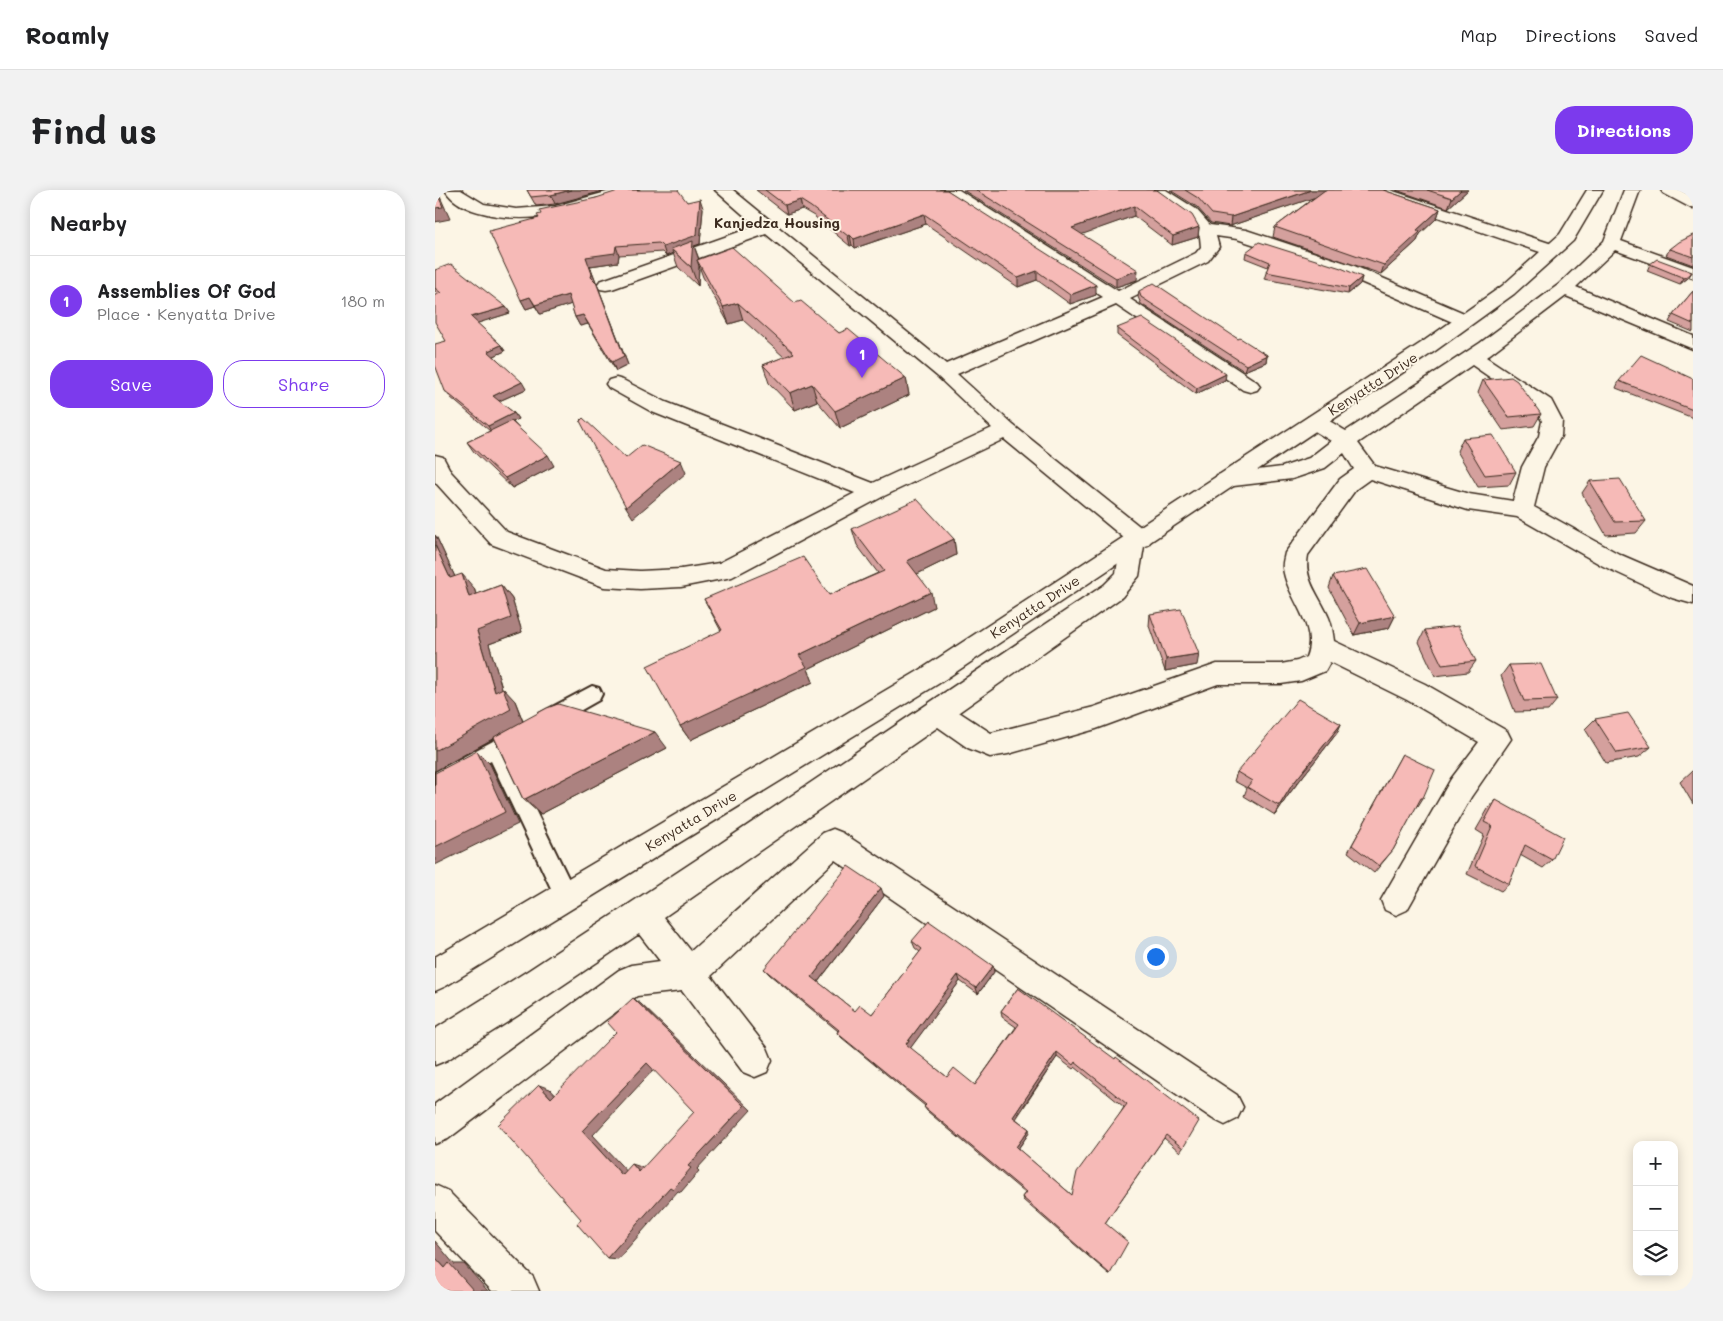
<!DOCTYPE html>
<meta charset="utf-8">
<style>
:root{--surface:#fff;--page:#f2f2f2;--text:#202124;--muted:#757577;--line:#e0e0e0;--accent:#7c3aed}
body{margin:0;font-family:Mali,sans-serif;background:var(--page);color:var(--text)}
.controls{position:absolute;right:15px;bottom:15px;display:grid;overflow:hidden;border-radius:10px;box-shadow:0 2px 12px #0003}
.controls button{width:45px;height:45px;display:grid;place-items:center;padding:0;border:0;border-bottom:1px solid var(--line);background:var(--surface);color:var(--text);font:25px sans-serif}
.you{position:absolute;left:720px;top:766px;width:18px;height:18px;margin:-12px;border:4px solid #fff;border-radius:50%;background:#1a73e8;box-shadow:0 0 0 8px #1a73e833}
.badge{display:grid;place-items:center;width:32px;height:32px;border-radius:50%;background:var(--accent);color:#fff;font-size:16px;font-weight:700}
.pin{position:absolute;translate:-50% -41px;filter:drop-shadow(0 1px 2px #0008)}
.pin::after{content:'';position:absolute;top:26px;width:18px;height:15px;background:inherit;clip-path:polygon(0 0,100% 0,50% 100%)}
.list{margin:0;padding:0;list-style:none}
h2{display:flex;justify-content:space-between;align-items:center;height:65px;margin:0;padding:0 20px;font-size:21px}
h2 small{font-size:16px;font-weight:400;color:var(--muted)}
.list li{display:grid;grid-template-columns:32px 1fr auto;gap:15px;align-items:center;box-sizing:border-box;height:90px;padding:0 20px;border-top:1px solid var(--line)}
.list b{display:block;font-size:19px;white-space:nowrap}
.list p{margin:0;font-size:16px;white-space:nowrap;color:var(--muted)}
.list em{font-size:16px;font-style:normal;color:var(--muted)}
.actions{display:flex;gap:10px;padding:15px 20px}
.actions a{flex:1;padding:11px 0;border:1px solid var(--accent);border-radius:20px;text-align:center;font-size:18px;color:var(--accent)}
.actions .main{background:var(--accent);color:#fff}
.icon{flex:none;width:28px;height:28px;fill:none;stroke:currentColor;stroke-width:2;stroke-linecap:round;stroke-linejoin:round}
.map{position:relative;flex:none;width:1258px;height:1101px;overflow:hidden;border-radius:20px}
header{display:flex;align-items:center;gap:30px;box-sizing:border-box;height:70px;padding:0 25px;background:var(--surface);border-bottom:1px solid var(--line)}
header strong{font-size:24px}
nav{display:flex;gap:28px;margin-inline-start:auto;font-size:18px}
.intro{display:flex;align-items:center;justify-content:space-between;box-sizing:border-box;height:120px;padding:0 30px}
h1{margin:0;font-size:35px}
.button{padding:12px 22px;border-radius:20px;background:var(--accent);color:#fff;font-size:18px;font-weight:700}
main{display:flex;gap:30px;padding:0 30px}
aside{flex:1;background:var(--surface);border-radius:20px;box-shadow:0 2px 12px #0003}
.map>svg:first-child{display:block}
</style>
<header>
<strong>Roamly</strong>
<nav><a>Map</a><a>Directions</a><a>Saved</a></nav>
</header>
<div class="intro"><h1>Find us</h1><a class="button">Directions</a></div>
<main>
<aside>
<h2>Nearby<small></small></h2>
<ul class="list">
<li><span class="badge">1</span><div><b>Assemblies Of God</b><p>Place · Kenyatta Drive</p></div><em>180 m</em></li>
</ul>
<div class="actions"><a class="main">Save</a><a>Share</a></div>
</aside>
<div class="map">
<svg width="1258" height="1101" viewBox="0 0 1258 1101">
<rect width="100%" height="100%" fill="#fcf5e5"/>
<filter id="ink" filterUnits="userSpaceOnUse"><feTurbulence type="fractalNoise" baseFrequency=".02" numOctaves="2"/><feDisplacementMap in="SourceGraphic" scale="10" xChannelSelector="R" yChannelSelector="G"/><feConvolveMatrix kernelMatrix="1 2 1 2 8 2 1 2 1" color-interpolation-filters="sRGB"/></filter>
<g filter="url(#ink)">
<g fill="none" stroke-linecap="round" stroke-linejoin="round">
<g stroke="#3b2a1e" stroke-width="4">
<path id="lane" d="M157,496l7,2 3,6 -3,6 -46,26 -7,2 -7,-2 -3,-6 3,-6z
M86,536l7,2 3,6 -3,6 -21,12 70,144 -3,7 -8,3 -8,-3 -67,-142 -56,30v-19z"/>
</g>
<g stroke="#3b2a1e" stroke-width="3">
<path id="street" d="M10,0h16l23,14 32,5 39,-3 59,-16h25l-2,3c-50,15 -102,34 -154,20 -14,-3 -30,-10 -38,-23z
M280,0h18l213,174 157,-67 -161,-104 -2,-3h19l159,101 78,-38 5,-6 -1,-10 -8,-14 -45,-33h19l30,19 14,16 36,5 106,35 119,51 2,4 -2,4 -7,2 -7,-2 -117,-51 -103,-34 -21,-3 3,11 -11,14 -78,38 127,83 3,4 -3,4 -7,2 -7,-2 -127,-85 -159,69 56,51 135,108 4,6 -4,6 -4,1 -5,30 -17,21 -163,115 32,21 103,-26 123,-43h64l16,-3 9,-4c13,-31 -19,-58 -23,-89 -1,-4 1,-10 2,-15l55,-74 14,-10 -10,-16 -19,15 -33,11 -67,8 -8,-2 -3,-5 3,-5 65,-8 27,-9 22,-17 -23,-14 -3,-5 3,-5c14,-3 26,7 38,14l134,-88 78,-58 46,-44 20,-51h16l-19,51 72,26v11l-78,-28 -39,37 117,49v13l-127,-53 -80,61 65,43 11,21 -1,15 -17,31 -10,40 85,47 74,32v18l-21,-6 -69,-32 -86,-49 -49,-7 -98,-31 -14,10 -48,66c-5,25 12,41 21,63 3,7 4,16 5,23l91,43 82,47 4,8 -40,58 -64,113 -11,5 -11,-5 -4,-10 70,-121 28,-37 -72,-42 -77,-38 -5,9 -24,10 -20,3h-63l-122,45 -88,25 -18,3 -22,-9 -30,-21 -274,190 27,34 132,-118 10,-4 10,4 394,262 6,12 -6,12 -12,6 -12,-6 -378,-259 -124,116 56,72 5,12 -5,12 -12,5 -12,-5 -61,-81 -45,5 -189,143 -13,5v-40l184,-134 12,-5 29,-4 -21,-27 -122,82 -70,44 -12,5v-36l94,-59 173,-114 402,-271 12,-12 5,-30 3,-5 -120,-99 -122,58 -150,80 -51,10 -41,2 -36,-2 -113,-43 -56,-62v-27l8,2 8,15 56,60 99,37 34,2 41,-2 38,-6 136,-70 -203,-81 -43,-24 -3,-4 3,-4 7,-2 7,2 43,22 207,81 119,-55 -55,-52 -171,-142 -154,55 -6,1 -6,-1 -3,-4 3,-4 156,-55zM1037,175l64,44 6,12 -3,15 -17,31 -9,34 -44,-7 -94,-28 -17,-23z
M931,0h24l168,56 3,4 -3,4 -6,1 -6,-1 -178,-61z
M1226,0h19l13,7v12l-30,-16z
M0,995l13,6 85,86 6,14h-47l-57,-60z"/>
</g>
<g stroke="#3b2a1e" stroke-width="3">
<path id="secondary" d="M1152,0h16l-30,51 -59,53 -79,57 -497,333 -492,302 -11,5v-34l485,-287 501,-327 81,-57 58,-52z"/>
</g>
<use href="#lane" fill="#fcf5e5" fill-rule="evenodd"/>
<use href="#street" fill="#fcf5e5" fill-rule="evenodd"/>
<use href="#secondary" fill="#fcf5e5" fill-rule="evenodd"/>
</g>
<path fill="#d4a09d" stroke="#3b2a1e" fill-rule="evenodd" d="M92,0h80l-52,14 -19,2z
M321,0h191l149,105 -26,9 -33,-24 -19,7 -92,-63 -71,24 -3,-3 -2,1 -36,-30 -12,-7 -15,5z
M528,0h194l42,37 -1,10 -26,8 -38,-29 -53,18 56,46 -21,7z
M735,0h213l57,19 -3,9 -17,16 -3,7 -36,33 -108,-37 2,-10 40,-30 -85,29 -19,-3 -14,-16z
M961,0h72l-20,18z
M161,8l91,4 16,6 -3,36 -6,2 5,13 96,44 111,75 3,17 -69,33 -23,-27 -22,9 -26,-27 -6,-18 21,-8 -41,-37 -14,4 -26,-47 -4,-11 -1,20 -20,-19 -5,-14 -7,3 -4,-4 -43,3 -1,7 -28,4 38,99 -12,6 -28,-47 -8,2 -5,-9 -4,-13 -31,10 -5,-8 -9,3 -5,-9 18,-82z
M1258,45v30l-27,-10 4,-6z
M811,62l116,25 -2,7 -12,10 -84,-15 4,-12 -23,-9z
M1215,74l42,8 -4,6 -8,6 -33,-13z
M0,80l71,37 4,6 -33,10 24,22 4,6 -11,5 32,33 -27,12 15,12 4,6 -5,3 41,44 -42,22 -38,-36 -7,-10 23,-11 -40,-34 -5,-6 1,-50 -8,-47 -3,-3z
M704,101l99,48 29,16 -1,7 -22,9 -103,-67 -3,-7z
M1258,101v41l-24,-10 4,-7z
M682,138l108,52 -29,14 -79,-59z
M1258,189v39l-77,-30 3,-7z
M1048,190l58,34 -7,12 -31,4 -25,-37z
M1028,248l53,34 -7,13 -31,2 -21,-36z
M1155,291l56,40 -10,12 -30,2 -24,-42z
M417,339l102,10 2,16 -39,19 17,33 -126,62 5,13 -123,58 -10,-14 41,-95 -17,-32 125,-4 49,-22 -21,-28z
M0,345l2,3 18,39 19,11 2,6 25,-9 11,14 10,33 -33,12 13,45 13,12 8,20 144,27 -126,66 -2,-1 -16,-14 -29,-61 -59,33z
M898,386l62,40 -6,12 -35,7 -25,-47z
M715,424l47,51 -32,6 -16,-45z
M990,440l51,31 -8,11 -33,4 -16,-34z
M1074,475l48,35 -9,11 -33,1 -14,-36z
M1160,529l56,28 -12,10 -33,6 -21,-34z
M906,534l-4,9 -48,61 -14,21 -31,-19 3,-8 -13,-7 3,-9z
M967,564l21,44 -5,8 -1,-1 -24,45 -19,23 -26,-21z
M1257,581h1v33l-13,-22z
M1061,610l56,60 -9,8 -23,-13 -11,29 -8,7 -34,-17 17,-39 -8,-5 12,-21z
M449,706l-66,86 37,29 17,3 48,-62 -5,-4 -3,-7 81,25 1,6 -16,22 -18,-13 -50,67 37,29 28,8 41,-58 -14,-10 -1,-6 17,-23 165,160 -3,4 -16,-14 -59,85 5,51h-1l-86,-74 -1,-3 3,-4 -98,-82 -3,-4 1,-1 -83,-68 -5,-5 1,-2 -68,-56 -6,-6zM622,867l16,12 2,-2 49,40 -52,88 -54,-46 11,-16v-4l-13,-10z"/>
<path fill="#ac8280" stroke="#3b2a1e" d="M1,0h1l13,29 -15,3z
M136,0h36l-52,14 -4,-9z
M876,0h23v1l-104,35 1,-9z
M1026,0h7l-20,18 4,-10z
M265,9l3,9 -3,36 -6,2 5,14h-2l2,6 -1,20 -7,-19 -20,-18 2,4 -7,3 -3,-9z
M365,10l2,9 -15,5 -2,-9z
M699,16v10l-62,22v-10z
M1005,19l-3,9 -17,16 -3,7 -36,33 3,-9 33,-35z
M489,24l2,10 -71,24 -1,-9z
M764,37l-1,10 -26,8 1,-9z
M415,45l2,10 -2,1 -2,-10z
M181,56l3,9 -1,7 -28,4 38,99 -12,6 -4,-9 -26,-105z
M703,80l-1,10 -21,7v-9z
M602,81v9l-19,7v-9z
M1257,82l-4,6 -8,6 4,-6z
M927,87l-2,7 -12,10 1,-6z
M661,95v10l-26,9v-9z
M133,105l4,9 -32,10 -5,-9z
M95,107l5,9 -9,3 -5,-9z
M303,113l5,17 -14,4 -6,-17z
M71,117l4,6 -35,11 -4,-7z
M148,125l5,9 -8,2 -5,-9z
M66,155l4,6 -13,6 -4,-6z
M832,165l-1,7 -22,9 2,-6z
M791,184l-1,6 -29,14 1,-6z
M471,188l3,17 -69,33 -5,-17z
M87,192l4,7 -29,13 -4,-6z
M377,194l5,17 -22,9 -5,-17z
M79,223l4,6 -26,14 -4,-7z
M113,265l6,11 -42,22 -7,-10z
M246,271l5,12 -53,45 -7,-11z
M0,345l2,3 25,54 -12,-14 -15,-33z
M519,349l2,16 -45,22 -4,-16z
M27,384l12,14 7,23 -12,-14z
M66,395l11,14 10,33 -33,12 18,61 -12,-13 -18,-61z
M496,402l3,15 -126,62 5,13 -123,58 -10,-14 119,-71z
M960,426l-6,12 -35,7 6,-12z
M764,464l-2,11 -32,6 1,-12z
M68,498l12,13 8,21 -88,49v-20z
M906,534l-4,9 -48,61 -14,21 4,-9 13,-21z
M220,542l12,16 -126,66 -16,-15z
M42,561l13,13 28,60 -83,41v-18z
M446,698l3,8 -67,87 -5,-6z
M558,776l1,6 -16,22 -2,-6z
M523,785l2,6 -51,69 -3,-6z
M198,808l8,6 110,106 -54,59 2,2 -18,21 -3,-1 -60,68 -11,-1 81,-92 56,-60z
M622,862v5l-43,63 -1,-3z
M212,873l8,5 -62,67 39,42 -10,-2 -40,-44z
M104,895l11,4 12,13 -11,-4z
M594,939v4l-12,17 -1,-3z
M197,974l9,3 8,7 -10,-2z
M0,1051l19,23h10l24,27h-14l-29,-23 -10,-11z"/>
<path fill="#f6bab7" stroke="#3b2a1e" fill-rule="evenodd" d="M0,0h1l7,17 -8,1z
M92,0h44l-20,5 -20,2z
M186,0h57l9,12 13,-3 -3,36 -34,12 -4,-4 -43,3 -1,7 -29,4 6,17 -1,3 5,5 28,74 -12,6 -29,-47 -8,2 -7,-22 -33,10 -5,-8 -9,3 -32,-69 50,-13 -2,-3 4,-1 -2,-4 57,-12z
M330,0h182l149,95 -26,10 -33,-24 -19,7 -94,-64 -70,25 -4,-4 -2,1 -37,-29 -11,-7 -15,5z
M541,0h181l35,25 7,12 -26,9 -39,-30 -62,22 66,42 -22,8z
M750,0h126l-80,27 -19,-3 -14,-16z
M890,0h58l57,19 -23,21 3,2 -36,33 -109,-38z
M992,0h34l-9,8z
M1258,45v22l-23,-8 9,-7z
M258,51l-2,26 -20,-18z
M824,52l82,26 21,9 -13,11 -83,-16 4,-10 -24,-10z
M297,57l63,56 6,-2 38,32 9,-4 58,49 -71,33 -23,-27 -22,9 -27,-28 31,-12 -56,-50 -15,4 -26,-47z
M1222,69l35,13 -8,6 -34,-14z
M16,74l55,43 -35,10 30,28 -13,6 34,31 -29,14 21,17 -26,13 -43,-35 -10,-26v-21l11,-3 -11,-19v-27l6,-2 -6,-5v-18z
M719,93l84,56 2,-1 27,17 -21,10 -105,-68 -2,-6z
M1258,101v33l-20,-9z
M707,128l84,56 -29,14 -80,-60z
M1206,165l52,24v31l-74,-29z
M1076,187l6,4 24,33 -32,3 -26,-37z
M148,228l43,40 16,-13 39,16 -55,46 -46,-86z
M76,231l37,34 -43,23 -38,-36z
M1058,245l23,37 -31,3 -22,-37z
M1185,289l26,42 -31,1 -25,-41z
M482,309l37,40 -47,22 24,31 -132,63 8,12 -127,59 -33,-60 75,-36 -18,-31 99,-42 26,38 55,-24 -32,-42z
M0,355l15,33 12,-4 7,23 32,-12 10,33 -34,13 18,61 8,-4 8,21 -76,42z
M932,379l28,47 -35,7 -27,-47z
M746,419l18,45 -33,5 -16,-45z
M1023,436l18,35 -34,4 -17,-35z
M1106,474l16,36 -33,1 -15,-36z
M863,509l43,25 -49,61 -13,21 -32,-19 5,-6 -15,-9z
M123,514l97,28 -130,67h-2l-29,-62 53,-29z
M1193,523l23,34 -34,6 -22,-34z
M42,561l28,61 -70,35v-74z
M967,564l33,16 -12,28h-2l-28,52 -14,16 -27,-21z
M1061,610l67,37 -11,23 -27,-15 -16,39 -34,-18 17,-40 -8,-4z
M413,676l33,22 -69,89 43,34 5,-6 12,9 50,-65 -10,-8 17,-20 64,45 -17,22 -18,-13 -52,69 41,33 7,-9 21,17 44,-61 -18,-13 17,-23 97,71 1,-2 83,64 -16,27 -17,-13 -61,88 23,19 -18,32 -88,-77 4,-5 -102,-85 2,-2 -89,-72 2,-3 -75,-61zM622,862l16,13 2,-3 52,42 -50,68 -5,23 -56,-48 13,-18 -16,-12z
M198,808l111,108 -56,60 3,2 -18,21 -3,-2 -63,71 -30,-34 4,-5 -83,-94 41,-40 12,13 65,-66 -9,-10zM212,873l47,49 -55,60 -7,-8 -10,11 -40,-44z
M0,1067l10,11 4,-5 25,28h-39z"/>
</g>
<g text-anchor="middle" stroke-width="4" stroke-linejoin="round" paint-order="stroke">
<g font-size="14" font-weight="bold" fill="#3b2a1e" stroke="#fcf5e5">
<text x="342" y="38">Kanjedza Housing</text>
</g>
<g font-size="14" fill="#3b2a1e" stroke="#fcf5e5">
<text transform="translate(938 194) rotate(-33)" y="5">Kenyatta Drive</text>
<text transform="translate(600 417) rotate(-33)" y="5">Kenyatta Drive</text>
<text transform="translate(256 631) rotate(-31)" y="5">Kenyatta Drive</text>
</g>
</g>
</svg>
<div class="controls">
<button>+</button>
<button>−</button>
<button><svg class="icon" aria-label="layers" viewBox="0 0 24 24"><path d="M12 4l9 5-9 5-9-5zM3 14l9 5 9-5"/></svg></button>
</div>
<div class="you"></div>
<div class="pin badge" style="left:427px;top:188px">1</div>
</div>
</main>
